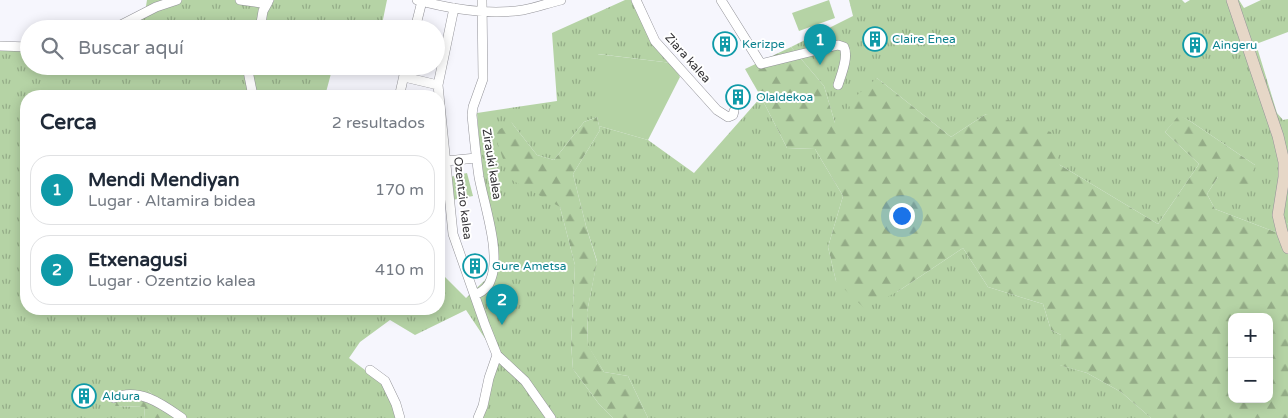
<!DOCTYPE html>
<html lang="es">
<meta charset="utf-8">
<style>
:root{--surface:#fff;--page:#f6f6f7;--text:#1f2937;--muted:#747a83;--line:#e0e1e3;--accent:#0b8043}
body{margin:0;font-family:"Varela Round",sans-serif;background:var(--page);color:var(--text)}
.controls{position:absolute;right:15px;bottom:15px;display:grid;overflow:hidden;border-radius:10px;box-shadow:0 2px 12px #0003}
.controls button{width:45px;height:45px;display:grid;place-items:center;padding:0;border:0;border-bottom:1px solid var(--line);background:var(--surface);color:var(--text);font:25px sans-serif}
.you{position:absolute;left:901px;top:215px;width:18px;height:18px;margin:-12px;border:4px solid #fff;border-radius:50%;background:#1a73e8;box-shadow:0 0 0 8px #1a73e833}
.badge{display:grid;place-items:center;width:32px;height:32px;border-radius:50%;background:var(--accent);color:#fff;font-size:16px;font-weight:700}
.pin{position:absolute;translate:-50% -41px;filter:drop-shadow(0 1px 2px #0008)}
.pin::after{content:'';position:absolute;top:26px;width:18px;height:15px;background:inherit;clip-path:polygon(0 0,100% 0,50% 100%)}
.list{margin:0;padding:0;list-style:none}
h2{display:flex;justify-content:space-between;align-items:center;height:65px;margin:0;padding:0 20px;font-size:21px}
h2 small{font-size:16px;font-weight:400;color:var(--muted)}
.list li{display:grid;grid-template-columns:32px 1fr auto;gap:15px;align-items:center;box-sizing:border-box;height:70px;margin:0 10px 10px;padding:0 10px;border:1px solid var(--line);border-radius:20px}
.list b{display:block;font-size:19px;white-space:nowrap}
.list p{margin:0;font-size:16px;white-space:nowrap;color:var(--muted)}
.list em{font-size:16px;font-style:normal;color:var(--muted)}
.icon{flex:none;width:28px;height:28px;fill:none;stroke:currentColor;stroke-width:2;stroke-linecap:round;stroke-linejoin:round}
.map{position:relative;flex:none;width:1288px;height:418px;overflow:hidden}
.search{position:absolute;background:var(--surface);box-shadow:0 2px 12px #0003;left:20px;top:20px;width:425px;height:55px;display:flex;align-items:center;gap:12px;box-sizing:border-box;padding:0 18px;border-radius:28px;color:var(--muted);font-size:19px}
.panel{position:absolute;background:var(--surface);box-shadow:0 2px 12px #0003;left:20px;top:90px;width:425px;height:225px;border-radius:20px}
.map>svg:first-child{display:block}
</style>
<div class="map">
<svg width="1288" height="418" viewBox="0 0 1288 418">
<defs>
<pattern id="grass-tufts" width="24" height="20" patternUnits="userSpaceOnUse" patternTransform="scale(1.25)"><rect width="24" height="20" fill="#b5d3a5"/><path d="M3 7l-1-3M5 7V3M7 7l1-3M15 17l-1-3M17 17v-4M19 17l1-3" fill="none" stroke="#94ac87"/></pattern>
<pattern id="forest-firs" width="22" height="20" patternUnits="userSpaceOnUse" patternTransform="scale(1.25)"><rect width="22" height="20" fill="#b5d3a5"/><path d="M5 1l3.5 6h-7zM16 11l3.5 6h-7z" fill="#94ac87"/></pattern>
</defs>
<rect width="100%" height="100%" fill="#f6f6fd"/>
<path fill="url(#grass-tufts)" d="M147,0h240l-6,29h-287l51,-17z
M625,0h10l37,63 -74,-9 -1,63 -13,5 -30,38 -17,-5 -26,-33 49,85 15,58 -4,79 2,25 26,35 14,14h-133l14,-66 -28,-42 -51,25 -25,-15 -30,22 -11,16 44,33 9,27h-228l-26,-28 -33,16 30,1 -1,11h-144v-375l29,2v21h304l-8,30h-299v213h413v-38l27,27 32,-30 -15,-76 -6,-79 80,-12 -5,-68z
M849,0h333l3,3 5,-3h49l5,8 17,-8h27v32l-32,12 21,69 6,7 5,-1v104l-3,5 -10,4 -60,-23 -8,-15 11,-17 37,-12 -65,-44 -11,-5 -14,16 34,32 -41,60 -98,-59 -74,-51 -35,23 -74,-59 -21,45h-21l-11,-37 -33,-39 62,-31z
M761,97l26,51 28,1 28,47 -15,51 8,34 61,11 66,-44 25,39 55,17 8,26 10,5 -1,30 27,8 34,19 30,26h-503l-20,-42 -24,-4 -16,-26 -1,-34 10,-51 -11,-35 -13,-52 27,-44 -1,-4 49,14 46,33z"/>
<path fill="url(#forest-firs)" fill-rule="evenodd" d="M791,47l33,39 11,37h21l-8,-20 29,-25 74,59 35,-23 65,18 9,33 98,59 41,-60 -34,-32 14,-17 11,6 65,44 -2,16 -15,10 -20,-14 -11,17 8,15 60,23 10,-4 3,-5v195h-137l-30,-26 -34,-19 -28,-8 2,-30 -10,-5 -8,-26 -55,-17 -25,-39 -66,44 -33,16 -28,-27 -8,-34 15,-51 -28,-47 -28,-1 -26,-51 -16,-28zM1232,317h37v82h-37z
M597,117l3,13 -27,44 13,52 11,36 -10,50 1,33 16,27 24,4 20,42h-35l-14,-14 -26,-35 -2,-25 4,-79 -15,-58 -50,-28 -16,-46 17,-11 26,33 17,5 30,-38z
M148,390l26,27v1h-30l1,-11 -30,-1 6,-15z"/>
<path fill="#b5d3a5" d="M829,0l6,18 -36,13 -7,-18z
M597,54l75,9 8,14 -32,63 -49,-14 -2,-9z
M467,173l6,23 -21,4 -2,-23z"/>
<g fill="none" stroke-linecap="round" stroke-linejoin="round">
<g stroke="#939399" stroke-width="10">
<path id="street" d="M240,0l21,3 8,-3
M417,0c33,9 72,15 106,10 12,-2 25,-7 38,-10
M636,0l19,41 62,69 11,7 5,-2 1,-4
M721,0l40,64 77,-19 6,2c5,10 -3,28 -6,38
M454,8l-16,77 15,149 32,91 12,30 28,26 26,37
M113,29l43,-22 21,-7
M260,29l3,-18 5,-9
M415,29l7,-28
M0,46l29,1
M247,66l6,30
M404,77l34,8
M400,93l6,-27
M446,161l30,-3
M475,295c7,-3 14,-8 16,-16 10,-26 -7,-75 -12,-102 -3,-21 -5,-41 -7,-62l1,-8 10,-28 -1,-79
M370,370l15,11 11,23 4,14
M114,398c25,-11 48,6 68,20
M478,418l5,-12 6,-28 8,-23"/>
</g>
<g stroke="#939399" stroke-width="12">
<path id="secondary" d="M1232,0l46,136 6,26v15l-6,38 4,17 6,16"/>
</g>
<use href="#street" stroke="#fff" stroke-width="9"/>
<use href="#secondary" stroke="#e6d7c7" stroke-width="11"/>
</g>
<defs>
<g id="building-ring" transform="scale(1.25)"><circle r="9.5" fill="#fff" stroke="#0f9aa8" stroke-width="1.5"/><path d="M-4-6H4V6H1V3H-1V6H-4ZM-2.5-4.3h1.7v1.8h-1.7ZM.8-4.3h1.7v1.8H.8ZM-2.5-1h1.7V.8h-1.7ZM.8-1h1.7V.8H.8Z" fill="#0f9aa8"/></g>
</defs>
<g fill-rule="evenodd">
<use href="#building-ring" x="875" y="39"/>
<use href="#building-ring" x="725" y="44"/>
<use href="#building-ring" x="1195" y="45"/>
<use href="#building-ring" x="738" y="97"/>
<use href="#building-ring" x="475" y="266"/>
<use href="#building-ring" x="84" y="396"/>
</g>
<g text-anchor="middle" stroke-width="4" stroke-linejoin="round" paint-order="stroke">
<g font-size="12" fill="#0d838f" stroke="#fff" text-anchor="start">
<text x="892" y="43">Claire Enea</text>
<text x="742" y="48">Kerizpe</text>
<text x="1212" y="49">Aingeru</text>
<text x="756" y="101">Olaldekoa</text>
<text x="492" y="270">Gure Ametsa</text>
<text x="102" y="400">Aldura</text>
</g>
<g font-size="12" fill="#353437" stroke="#fff">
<text transform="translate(688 58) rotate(48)" y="4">Ziara kalea</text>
<text transform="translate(492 164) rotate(81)" y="4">Zirauki kalea</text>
<text transform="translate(463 198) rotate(83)" y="4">Ozentzio kalea</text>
</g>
</g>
</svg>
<div class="controls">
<button>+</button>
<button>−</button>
</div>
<div class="you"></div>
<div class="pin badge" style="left:820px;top:65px;background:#0f9aa8">1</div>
<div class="pin badge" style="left:502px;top:325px;background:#0f9aa8">2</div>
<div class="search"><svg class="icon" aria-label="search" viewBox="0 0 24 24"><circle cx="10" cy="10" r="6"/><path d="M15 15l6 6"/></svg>Buscar aquí</div>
<section class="panel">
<h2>Cerca<small>2 resultados</small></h2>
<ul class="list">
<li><span class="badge" style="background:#0f9aa8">1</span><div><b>Mendi Mendiyan</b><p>Lugar · Altamira bidea</p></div><em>170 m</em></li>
<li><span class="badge" style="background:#0f9aa8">2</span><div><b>Etxenagusi</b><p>Lugar · Ozentzio kalea</p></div><em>410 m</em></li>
</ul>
</section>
</div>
